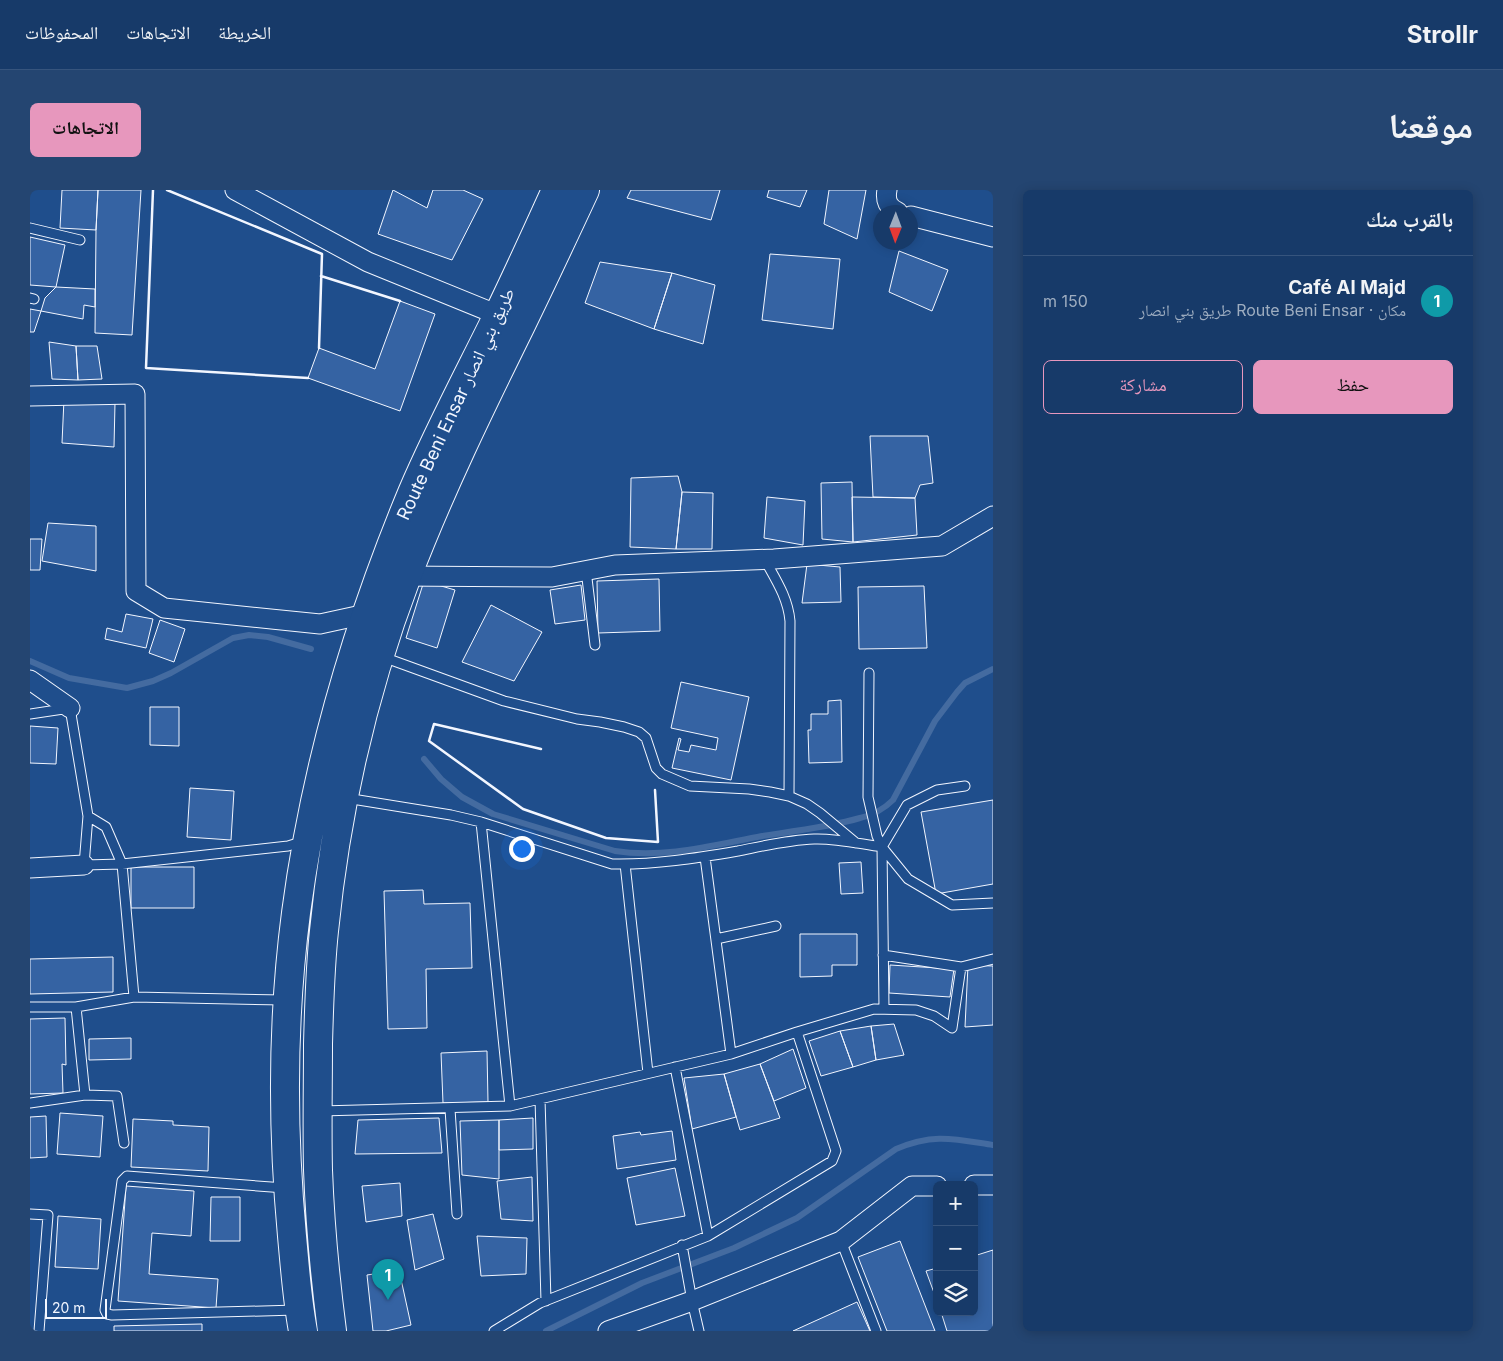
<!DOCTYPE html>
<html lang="ar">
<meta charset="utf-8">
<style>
:root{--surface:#173a69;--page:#244571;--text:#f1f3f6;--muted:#9eadc0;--line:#36547d;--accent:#e797bd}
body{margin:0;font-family:Inter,"Noto Naskh Arabic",sans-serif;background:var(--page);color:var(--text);direction:rtl}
.controls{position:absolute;right:15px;bottom:15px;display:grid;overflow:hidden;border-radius:8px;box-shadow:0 2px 12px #0003}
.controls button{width:45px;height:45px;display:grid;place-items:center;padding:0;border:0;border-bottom:1px solid var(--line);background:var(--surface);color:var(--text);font:25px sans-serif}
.compass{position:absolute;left:843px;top:15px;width:45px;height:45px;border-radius:50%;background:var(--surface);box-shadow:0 2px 12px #0003;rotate:181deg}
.scale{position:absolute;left:15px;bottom:12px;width:62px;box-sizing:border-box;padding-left:5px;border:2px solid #f2f6ff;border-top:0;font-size:14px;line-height:18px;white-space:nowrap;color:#f2f6ff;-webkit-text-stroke:4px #1f4e8c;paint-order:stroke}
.you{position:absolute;left:491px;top:658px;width:18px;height:18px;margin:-12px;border:4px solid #fff;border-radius:50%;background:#1a73e8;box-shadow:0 0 0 8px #1a73e833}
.badge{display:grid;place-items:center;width:32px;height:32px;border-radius:50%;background:var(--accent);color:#fff;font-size:16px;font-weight:700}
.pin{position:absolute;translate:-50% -41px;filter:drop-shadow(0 1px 2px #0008)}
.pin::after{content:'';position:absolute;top:26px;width:18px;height:15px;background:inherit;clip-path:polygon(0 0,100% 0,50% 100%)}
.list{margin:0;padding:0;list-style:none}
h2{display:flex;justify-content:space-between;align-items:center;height:65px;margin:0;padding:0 20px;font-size:21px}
h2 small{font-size:16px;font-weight:400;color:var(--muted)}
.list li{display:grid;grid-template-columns:32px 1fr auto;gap:15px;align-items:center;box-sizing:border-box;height:90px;padding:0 20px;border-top:1px solid var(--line)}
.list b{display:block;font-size:19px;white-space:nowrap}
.list p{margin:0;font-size:16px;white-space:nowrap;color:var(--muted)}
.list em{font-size:16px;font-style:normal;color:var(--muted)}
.actions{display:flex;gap:10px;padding:15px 20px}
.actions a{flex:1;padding:11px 0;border:1px solid var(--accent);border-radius:8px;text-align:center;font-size:18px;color:var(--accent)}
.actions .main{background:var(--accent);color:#111}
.icon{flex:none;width:28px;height:28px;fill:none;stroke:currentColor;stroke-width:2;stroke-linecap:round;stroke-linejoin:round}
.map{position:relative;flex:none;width:963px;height:1141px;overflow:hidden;direction:ltr;border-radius:8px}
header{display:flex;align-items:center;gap:30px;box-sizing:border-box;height:70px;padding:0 25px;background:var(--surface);border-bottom:1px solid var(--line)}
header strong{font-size:24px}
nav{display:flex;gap:28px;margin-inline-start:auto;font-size:18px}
.intro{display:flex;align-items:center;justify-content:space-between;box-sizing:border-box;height:120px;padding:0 30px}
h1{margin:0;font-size:35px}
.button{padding:12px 22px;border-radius:8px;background:var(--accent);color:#111;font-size:18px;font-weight:700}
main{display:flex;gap:30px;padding:0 30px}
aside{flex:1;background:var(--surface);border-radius:8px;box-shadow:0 2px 12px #0003}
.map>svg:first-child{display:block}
</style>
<header>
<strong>Strollr</strong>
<nav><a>الخريطة</a><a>الاتجاهات</a><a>المحفوظات</a></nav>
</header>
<div class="intro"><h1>موقعنا</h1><a class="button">الاتجاهات</a></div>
<main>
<aside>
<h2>بالقرب منك<small></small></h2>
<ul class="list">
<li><span class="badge" style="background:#0f9aa8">1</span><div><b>Café Al Majd</b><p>مكان · Route Beni Ensar طريق بني انصار</p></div><em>150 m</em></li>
</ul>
<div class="actions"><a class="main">حفظ</a><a>مشاركة</a></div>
</aside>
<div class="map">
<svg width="963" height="1141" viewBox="0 0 963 1141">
<rect width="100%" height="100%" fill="#1f4e8c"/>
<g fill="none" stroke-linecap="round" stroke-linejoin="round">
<path stroke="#446ba0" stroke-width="6" d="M0,471l39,17 58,10 26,-7 18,-8 62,-35 16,-3 19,2 43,12
M394,569l17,20 21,18 31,17 122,37c49,8 99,-6 147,-15 33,-5 67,-9 98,-18 13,-3 24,-9 33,-18l42,-79 22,-29 8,-9 28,-14
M516,1141l96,-48 92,-35 63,-30 99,-69c38,-16 58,-10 97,-4"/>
</g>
<path fill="#3563a3" stroke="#f2f6ff" d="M32,0h36l-2,40 -36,-2z
M68,0h43l-9,145 -37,-2 1,-103z
M363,0l34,18 6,-18h30l20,9 -31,61 -74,-26z
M601,0h89l-9,30 -84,-22z
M739,0h38l-7,17 -33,-10z
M799,0h37l-9,49 -33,-15z
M0,47l35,8 -9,42 -26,-2z
M869,61l49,19 -16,41 -43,-19z
M740,64l70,5 -7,70 -71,-9z
M570,72l72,11 -18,56 -69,-26z
M642,83l43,12 -12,59 -49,-15z
M26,97l39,2v18l-11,-2 -1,14 -42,-8 4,-13z
M370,111l35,13 -35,97 -92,-33 11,-30 56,21z
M0,119l11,2 -7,21h-4z
M19,152l27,4 2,34 -26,-1z
M46,156h21l5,33 -24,1z
M34,209l51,4 -1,44 -52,-4z
M840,246h58l5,47 -13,2 -5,13 -42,-1z
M648,286l4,16 -6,57 -46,-2 1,-69z
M822,292l1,60 -31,-3 -1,-56z
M652,302l31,1 -1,56h-36z
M737,307l38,4 -2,44 -39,-7z
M822,307l63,1 2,37 -64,7z
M18,333l48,3v45l-54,-10z
M0,349h12l-2,31h-10z
M777,374l33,3 1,35 -39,1z
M629,389l1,52 -62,2 -1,-52z
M394,391l31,9 -18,58 -31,-10z
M551,395l4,35 -30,4 -5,-34z
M894,396l3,62 -68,1 -1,-62z
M461,415l51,27 -28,49 -52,-19z
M96,424l27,5 -7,29 -41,-9 2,-11 15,4z
M130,430l25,9 -11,33 -25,-9z
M651,492l68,15 -18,83 -59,-12 7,-30 2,1 -3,11 11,2 2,-7 25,5 2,-12 -47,-10z
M811,510l1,62 -33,1 -1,-33h3v-16h17v-13z
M120,517h29v39l-29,-1z
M0,536l28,2 -2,36 -26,-1z
M160,598l44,3 -3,49 -44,-3z
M963,610v84l-57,10 -15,-82z
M831,672l2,31 -22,1 -2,-31z
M101,677h63v41h-63z
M393,700l1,14 46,-1 2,65 -46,1 1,59 -39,1 -4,-138z
M770,744h57v31h-25v11l-32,1z
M83,767v35l-83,2v-35z
M860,775l64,4 -4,28 -61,-4z
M938,775l25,1v59l-28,2z
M35,828l1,47 -4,-1 1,29 -33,1v-75z
M864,834l10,31 -28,5 -5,-34z
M841,836l5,34 -23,7 -13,-36z
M810,841l13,36 -32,9 -12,-35z
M101,848v21l-42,1v-21z
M763,859l13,39 -32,13 -14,-37z
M457,861l1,51 -45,1 -2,-50z
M730,874l20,54 -40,12 -16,-56z
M694,884l12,43 -44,12 -8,-51z
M30,923l43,3 -3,41 -43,-3z
M16,926l1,41 -17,1v-41z
M409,928l3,35 -87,1 3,-34z
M503,928v31l-34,1v-30z
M103,929l40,2v4l36,2 -1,44 -77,-4z
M469,930v59l-37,-4 -2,-54z
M642,941l4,29 -59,9 -4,-33 27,-4 1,3z
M645,978l10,48 -49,9 -9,-47z
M502,987l1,44 -32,-2 -4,-38z
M370,993l2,33 -36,6 -4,-36z
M96,996l68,5 -3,45 -39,-3 -3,41 69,5 -2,29 -98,-7z
M181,1007h29v44h-30z
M403,1024l11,45 -29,11 -8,-50z
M28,1026l43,3 -3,50 -43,-2z
M447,1046l50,2 -1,36 -45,2z
M870,1051l35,90h-48l-29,-74z
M963,1060v81h-46l-6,-19h33v-56z
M907,1078v33l-11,-30z
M369,1080l12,55 -25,6h-13l-6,-56z
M827,1112l13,29h-77z
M172,1134v7h-88v-5z"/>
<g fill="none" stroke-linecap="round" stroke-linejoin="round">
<g stroke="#f2f6ff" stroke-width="11">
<path id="service" d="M0,38l50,12
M0,108l4,1
M735,370c11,20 23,38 25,61l-1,175
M556,380l9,75
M353,467l121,44 73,18 23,3 24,5 15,5 7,6 10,30 6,6 28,12 59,3 21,3 19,4 18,8 13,9 36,30
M839,483l-1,124 9,39 5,11 26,32 44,26 41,-2
M0,524l40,-6 18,108 -4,49 38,-1 166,-18 16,-5
M316,608l105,17 30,7 131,42c42,1 85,-6 126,-13 25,-5 50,-11 76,-12 22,-1 46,5 68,8
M58,626l18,11 16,37 12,133
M451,632l29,284
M675,667l26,197
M595,674l23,209
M686,749l60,-13
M853,765l78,12 32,-8
M0,817h46l58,-10 150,3
M46,817l9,88
M854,818l-2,-161 25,-42 30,-15 28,-4
M645,877l33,169
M510,909l6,202
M0,913l55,-8 32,1 7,47
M420,919l7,105
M290,921l190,-5 221,-52 66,-22 77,-23 42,1 18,6 18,12 9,-61
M255,998l-158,-12 -5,5 -17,129 2,4 5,1 184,-5
M0,1024l18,1 -9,116
M811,1051l35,90
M652,1055l10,56 7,30
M464,1141l46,-28 168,-67 124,-75 4,-10 -39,-119"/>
</g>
<g stroke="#f2f6ff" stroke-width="21">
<path id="minor" d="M205,0l133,72 140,57
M857,0c-2,10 1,18 11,22
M881,26l82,21
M0,206l105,-2 1,197 28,17 156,16 46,-10
M367,386l155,1 63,-12 159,-6 168,-13 51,-30
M0,490l40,28
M0,678l54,-3
M944,995h19
M578,1141l84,-30 149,-60 71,-55h25"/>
</g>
<g stroke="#f2f6ff" stroke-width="30">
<path id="trunk" d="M273,1141c-6,-32 -8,-63 -11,-95 -10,-108 -10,-216 4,-323 19,-145 60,-285 116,-420 26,-61 57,-119 86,-178 20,-41 39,-83 58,-125
M302,1141c-7,-54 -12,-107 -14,-161 -1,-42 0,-84 0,-126 1,-38 2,-76 6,-113 12,-121 40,-242 83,-355 33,-86 73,-168 114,-251 22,-45 43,-90 64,-135"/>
</g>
<use href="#service" stroke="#1f4e8c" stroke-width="9"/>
<use href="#minor" stroke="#1f4e8c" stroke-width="19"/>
<use href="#trunk" stroke="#1f4e8c" stroke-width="28"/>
<path stroke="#f2f6ff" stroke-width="2.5" d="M123,0l-7,178 162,10
M137,0l155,64 -3,94
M291,86l79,25
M511,559l-107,-25 -5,17 94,68 83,29 52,4 -3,-52"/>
</g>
<g text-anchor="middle" stroke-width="4" stroke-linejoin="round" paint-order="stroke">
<g font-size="18" fill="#f2f6ff" stroke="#1f4e8c">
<text transform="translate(426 214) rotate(-65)" y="6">Route Beni Ensar طريق بني انصار</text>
</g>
</g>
</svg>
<div class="controls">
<button>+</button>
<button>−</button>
<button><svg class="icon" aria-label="layers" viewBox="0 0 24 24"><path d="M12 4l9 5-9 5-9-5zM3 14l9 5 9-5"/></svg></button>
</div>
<svg class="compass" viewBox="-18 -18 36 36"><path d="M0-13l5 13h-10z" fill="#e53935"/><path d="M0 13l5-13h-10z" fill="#9eadc0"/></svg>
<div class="scale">20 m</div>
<div class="you"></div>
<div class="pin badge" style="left:358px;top:1110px;background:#0f9aa8">1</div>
</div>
</main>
